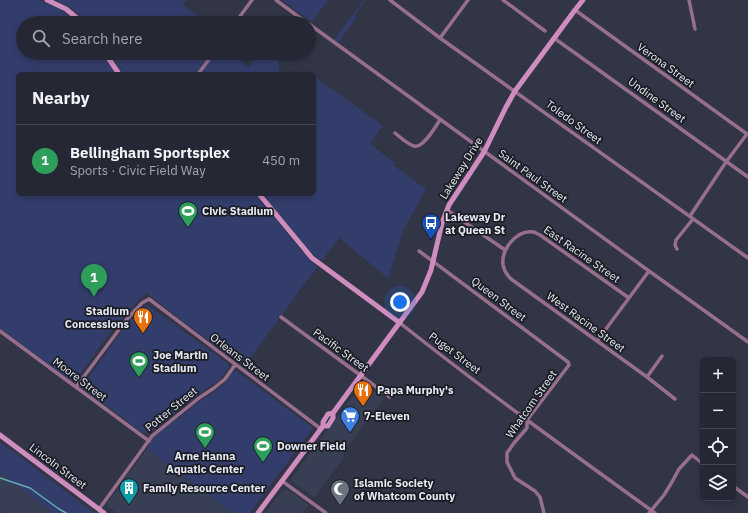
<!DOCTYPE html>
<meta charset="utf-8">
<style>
:root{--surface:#252834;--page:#2d303c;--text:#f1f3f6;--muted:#a3a6ac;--line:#42444f;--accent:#f59c91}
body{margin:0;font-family:"IBM Plex Sans",sans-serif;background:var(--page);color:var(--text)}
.controls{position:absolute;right:12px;bottom:12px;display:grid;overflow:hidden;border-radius:6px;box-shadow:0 2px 6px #0003}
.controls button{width:36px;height:36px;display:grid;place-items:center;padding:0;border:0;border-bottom:1px solid var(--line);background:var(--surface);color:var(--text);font:20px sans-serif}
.you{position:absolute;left:400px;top:302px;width:14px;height:14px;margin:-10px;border:3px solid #fff;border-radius:50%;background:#1a73e8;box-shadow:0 0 0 6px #1a73e833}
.badge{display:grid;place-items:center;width:26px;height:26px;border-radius:50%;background:var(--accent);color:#fff;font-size:13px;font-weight:700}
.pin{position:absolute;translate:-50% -33px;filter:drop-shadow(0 1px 2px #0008)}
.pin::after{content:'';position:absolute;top:21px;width:14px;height:12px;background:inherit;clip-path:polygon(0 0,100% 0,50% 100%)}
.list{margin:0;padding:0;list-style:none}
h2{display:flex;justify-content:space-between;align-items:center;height:52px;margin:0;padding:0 16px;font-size:17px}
h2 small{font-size:13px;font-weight:400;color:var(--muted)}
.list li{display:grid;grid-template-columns:26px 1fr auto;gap:12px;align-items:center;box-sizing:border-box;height:72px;padding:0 16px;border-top:1px solid var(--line)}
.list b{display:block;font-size:15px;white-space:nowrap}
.list p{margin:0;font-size:13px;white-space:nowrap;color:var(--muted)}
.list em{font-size:13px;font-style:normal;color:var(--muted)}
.icon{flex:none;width:22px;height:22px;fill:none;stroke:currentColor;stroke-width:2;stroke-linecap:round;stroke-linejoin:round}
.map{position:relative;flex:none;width:748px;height:513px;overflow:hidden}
.search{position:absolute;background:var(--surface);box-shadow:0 2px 6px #0003;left:16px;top:16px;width:300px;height:44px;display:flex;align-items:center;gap:10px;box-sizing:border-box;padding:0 14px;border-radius:22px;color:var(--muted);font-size:15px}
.panel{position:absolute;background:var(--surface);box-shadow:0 2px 6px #0003;left:16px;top:72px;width:300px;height:124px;border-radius:6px}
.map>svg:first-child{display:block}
</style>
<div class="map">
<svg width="748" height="513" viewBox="0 0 748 513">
<rect width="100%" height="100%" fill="#313545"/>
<path fill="#383e53" d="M362,384l22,14 -39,52 -2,9 -29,39 -15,-12 -5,-2 -2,-3v-3z
M0,442l92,69 4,2h-92l-4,-3z
M147,449l85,64h-116l-10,-8z
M285,490l5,1 19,14 -6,8h-38l16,-21z"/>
<path fill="#333d6b" d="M0,0h39l21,9 18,14h-55v30h79l13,21h-97v120h237l44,54 18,19 -72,98 -12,-6 -70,-53 -16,-13c-27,22 -50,59 -71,87l-2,1h-3l-71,-53z
M56,0h130l-3,5 24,18h-119l-13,-12z
M282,0h46l-16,22z
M364,0h2l-11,15 2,2 -19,26 -4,-3z
M110,53h119l20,14 10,-14h19l1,17 5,4h-161z
M314,76l69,50 -13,18 25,19 -2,2 33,24 -23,42 -15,47 -49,-40 -17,23 -7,-5 -9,-9 -43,-53h51z
M146,305l3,1 78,57 2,4 -10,13 -27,19 -39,31 -3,2 -7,1 -57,-42c-2,-3 -2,-6 -1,-9l42,-58z
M235,371l3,1 75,56 -63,85h-18l-85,-64 5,-11 47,-36 22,-15 11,-14z
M0,442l90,68v3h-36l-54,-40z"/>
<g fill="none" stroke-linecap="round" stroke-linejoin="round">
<path stroke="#62aeb4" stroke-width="1.5" d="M0,478l30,10 29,21 7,4"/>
<path stroke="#986e8d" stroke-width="3.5" d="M276,0l31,23
M390,0l50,38 308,220
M503,0l42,31
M689,0l6,29
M575,10l172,124
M235,23l17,-23
M309,24l340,247 99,71
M440,38l28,-38
M554,38l194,139
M198,74l16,-21
M395,133c5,4 12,11 19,13 9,3 21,-19 26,-26
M447,210l58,40
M690,216l36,-54 21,-28
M677,249l-2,-4 1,-5 17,-21
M419,251l149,111 1,3 -42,55v8l-13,15 -7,10v9l8,16 20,13 5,6 4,16
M629,298l-89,-63c-2,-1 -4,-2 -6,-3 -17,-3 -33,17 -31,33 1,6 4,10 8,14l136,98 28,22
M281,317l109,80
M400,323c83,66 169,128 255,190
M0,331l149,110
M597,341l52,-70
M647,377l15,-21
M76,387l51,-68 15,-16 7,-4 172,130
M282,481l44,32
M733,486l15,11
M99,509l53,-73 47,-38 15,-10 11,-9 10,-14
M649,513l15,-18 8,-13 7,-13 13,-14 11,9"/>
<path stroke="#cf8cbf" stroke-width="5" d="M47,0l19,9 17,14
M105,53l14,21
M259,194l53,64 88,65
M323,426h5l5,-8v-5l89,-121 9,-22 11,-47 7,-18 35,-53 22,-45 9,-16 60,-81 8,-10
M0,435l104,78
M258,513l65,-87v-4l5,-8 5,-1"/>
</g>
<defs>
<g id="stadium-pin" transform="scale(1)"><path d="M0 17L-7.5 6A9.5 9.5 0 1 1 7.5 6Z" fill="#2e9e5b" stroke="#1b1d24"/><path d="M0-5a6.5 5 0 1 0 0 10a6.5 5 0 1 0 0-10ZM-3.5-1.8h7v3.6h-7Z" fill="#fff"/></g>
<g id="bus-pin" transform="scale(1)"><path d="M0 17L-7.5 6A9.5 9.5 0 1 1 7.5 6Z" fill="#1a4fb4" stroke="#1b1d24"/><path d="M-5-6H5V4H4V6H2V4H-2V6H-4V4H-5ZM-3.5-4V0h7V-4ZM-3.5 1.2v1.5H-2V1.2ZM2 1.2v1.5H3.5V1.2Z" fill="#fff"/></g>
<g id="restaurant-pin" transform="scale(1)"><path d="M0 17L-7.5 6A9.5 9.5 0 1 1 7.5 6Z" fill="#e8710a" stroke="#1b1d24"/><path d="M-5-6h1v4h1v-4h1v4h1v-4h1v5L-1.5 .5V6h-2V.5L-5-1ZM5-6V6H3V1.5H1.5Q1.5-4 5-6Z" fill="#fff"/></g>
<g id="supermarket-pin" transform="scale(1)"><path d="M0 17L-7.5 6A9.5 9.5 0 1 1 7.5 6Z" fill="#3f7fe0" stroke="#1b1d24"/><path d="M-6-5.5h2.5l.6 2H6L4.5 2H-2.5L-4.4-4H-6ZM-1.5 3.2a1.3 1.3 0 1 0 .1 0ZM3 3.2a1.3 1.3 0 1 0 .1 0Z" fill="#fff"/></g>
<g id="building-pin" transform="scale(1)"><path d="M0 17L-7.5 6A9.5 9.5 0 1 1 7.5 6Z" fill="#0f9aa8" stroke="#1b1d24"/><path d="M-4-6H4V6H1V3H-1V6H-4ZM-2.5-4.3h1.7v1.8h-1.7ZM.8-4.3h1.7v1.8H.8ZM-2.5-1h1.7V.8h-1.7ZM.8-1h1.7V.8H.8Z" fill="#fff"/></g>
<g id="mosque-pin" transform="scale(1)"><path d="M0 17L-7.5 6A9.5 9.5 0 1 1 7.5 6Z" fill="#6b7280" stroke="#1b1d24"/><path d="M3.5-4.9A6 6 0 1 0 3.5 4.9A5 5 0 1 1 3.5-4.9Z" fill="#fff"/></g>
</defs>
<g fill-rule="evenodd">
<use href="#stadium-pin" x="188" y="211"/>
<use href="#bus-pin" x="431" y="223"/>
<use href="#restaurant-pin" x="143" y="317"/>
<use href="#stadium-pin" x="139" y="361"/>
<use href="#restaurant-pin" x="363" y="390"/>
<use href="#supermarket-pin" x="350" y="416"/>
<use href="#stadium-pin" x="205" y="432"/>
<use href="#stadium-pin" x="263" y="446"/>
<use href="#building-pin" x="129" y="488"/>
<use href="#mosque-pin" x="340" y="489"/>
</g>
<g text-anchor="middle" stroke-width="3.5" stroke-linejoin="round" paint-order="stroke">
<g font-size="11" fill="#e7eaf4" stroke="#1b1d24">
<text transform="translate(666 65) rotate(36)" y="4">Verona Street</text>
<text transform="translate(657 100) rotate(36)" y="4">Undine Street</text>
<text transform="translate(574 122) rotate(36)" y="4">Toledo Street</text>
<text transform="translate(461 168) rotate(-58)" y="4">Lakeway Drive</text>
<text transform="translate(533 176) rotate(36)" y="4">Saint Paul Street</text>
<text transform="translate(582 254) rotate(35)" y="4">East Racine Street</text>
<text transform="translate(499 299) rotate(37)" y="4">Queen Street</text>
<text transform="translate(586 322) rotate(36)" y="4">West Racine Street</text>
<text transform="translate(341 350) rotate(36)" y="4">Pacific Street</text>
<text transform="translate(455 353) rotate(37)" y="4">Puget Street</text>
<text transform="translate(240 357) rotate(37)" y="4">Orleans Street</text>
<text transform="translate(80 379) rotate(37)" y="4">Moore Street</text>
<text transform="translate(531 404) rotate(-55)" y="4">Whatcom Street</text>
<text transform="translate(171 409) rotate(-39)" y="4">Potter Street</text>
<text transform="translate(58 466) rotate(37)" y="4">Lincoln Street</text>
</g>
<g font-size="11" font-weight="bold" fill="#e7eaf4" stroke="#1b1d24" text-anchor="start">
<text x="202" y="215">Civic Stadium</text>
<text x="445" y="221">Lakeway Dr<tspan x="445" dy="13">at Queen St</tspan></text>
<text x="129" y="315" text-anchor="end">Stadium<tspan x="129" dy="13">Concessions</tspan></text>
<text x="153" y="359">Joe Martin<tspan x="153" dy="13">Stadium</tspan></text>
<text x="377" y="394">Papa Murphy's</text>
<text x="364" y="420">7-Eleven</text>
<text x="277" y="450">Downer Field</text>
<text x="205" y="460" text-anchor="middle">Arne Hanna<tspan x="205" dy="13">Aquatic Center</tspan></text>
<text x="354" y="487">Islamic Society<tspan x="354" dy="13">of Whatcom County</tspan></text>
<text x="143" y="492">Family Resource Center</text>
</g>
</g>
</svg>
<div class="controls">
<button>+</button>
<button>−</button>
<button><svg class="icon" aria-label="locate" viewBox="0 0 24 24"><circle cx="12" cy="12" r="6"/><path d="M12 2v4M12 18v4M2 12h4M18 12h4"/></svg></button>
<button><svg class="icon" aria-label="layers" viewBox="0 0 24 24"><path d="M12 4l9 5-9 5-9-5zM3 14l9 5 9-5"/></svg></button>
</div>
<div class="you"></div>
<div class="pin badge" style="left:94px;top:297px;background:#2e9e5b">1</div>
<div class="search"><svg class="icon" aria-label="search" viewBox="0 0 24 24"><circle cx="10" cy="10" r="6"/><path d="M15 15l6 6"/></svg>Search here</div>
<section class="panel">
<h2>Nearby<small></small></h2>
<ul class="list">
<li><span class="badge" style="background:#2e9e5b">1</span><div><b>Bellingham Sportsplex</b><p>Sports · Civic Field Way</p></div><em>450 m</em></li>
</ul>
</section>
</div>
